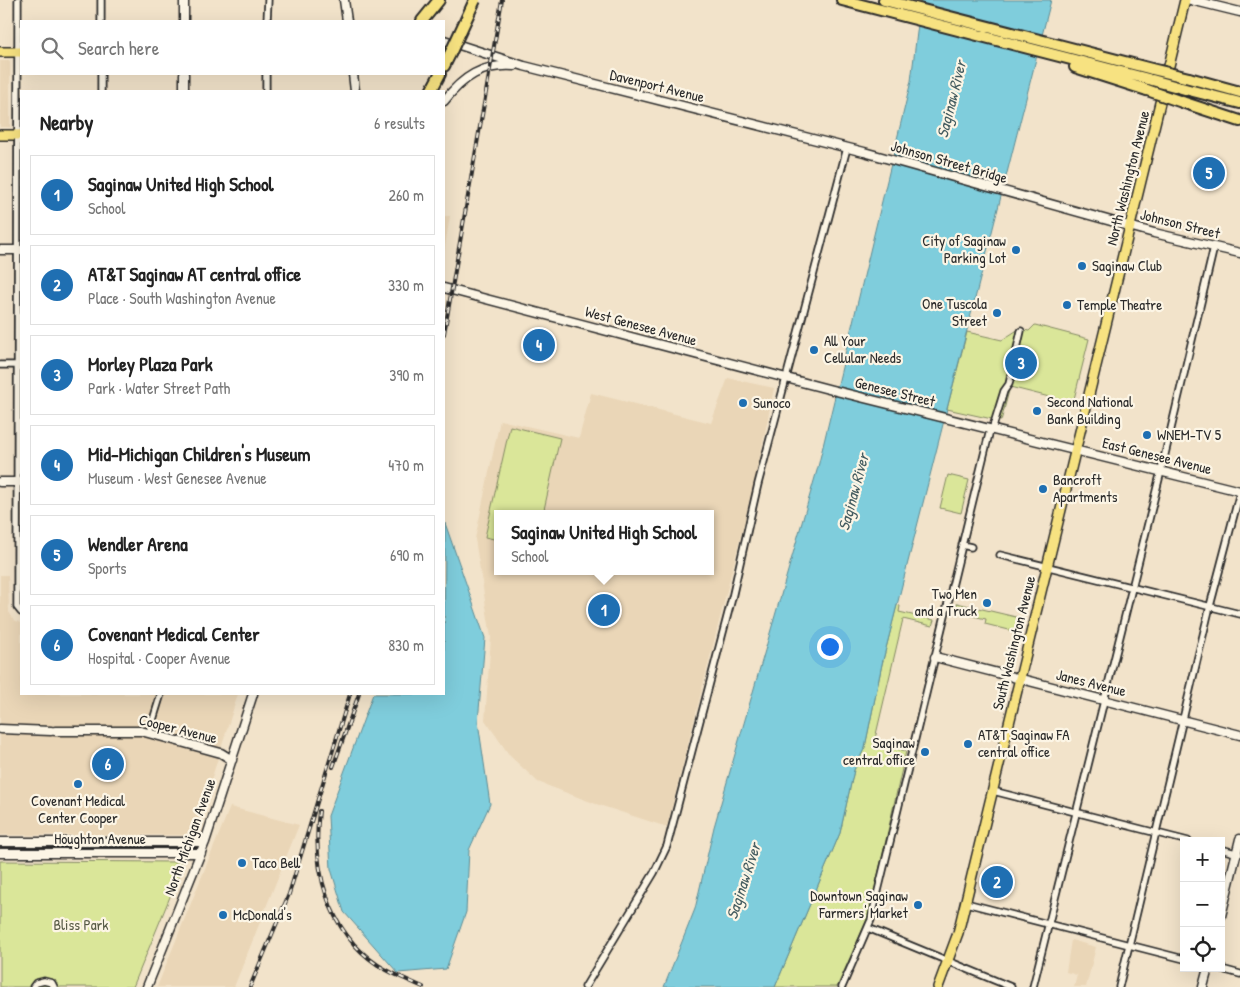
<!DOCTYPE html>
<meta charset="utf-8">
<style>
:root{--surface:#fff;--page:#f2f2f2;--text:#222;--muted:#767676;--line:#e0e0e0;--accent:#1f6fb2}
body{margin:0;font-family:"Patrick Hand",sans-serif;background:var(--page);color:var(--text)}
.controls{position:absolute;right:15px;bottom:15px;display:grid;overflow:hidden;border-radius:0px;box-shadow:0 5px 20px #0002}
.controls button{width:45px;height:45px;display:grid;place-items:center;padding:0;border:0;border-bottom:1px solid var(--line);background:var(--surface);color:var(--text);font:25px sans-serif}
.you{position:absolute;left:829px;top:646px;width:18px;height:18px;margin:-12px;border:4px solid #fff;border-radius:50%;background:#1a73e8;box-shadow:0 0 0 8px #1a73e833}
.badge{display:grid;place-items:center;width:32px;height:32px;border-radius:50%;background:var(--accent);color:#fff;font-size:16px;font-weight:700}
.pin{position:absolute;translate:-50% -50%;border:2px solid #fff;box-shadow:0 1px 5px #0006}
.popup{position:absolute;left:494px;top:510px;width:220px;height:65px;box-sizing:border-box;display:grid;place-content:center;border-radius:0px;background:var(--surface);filter:drop-shadow(0 1px 4px #0005);font-size:16px;white-space:nowrap;color:var(--muted)}
.popup b{font-size:19px;color:var(--text)}
.popup::after{content:'';position:absolute;left:50%;top:100%;margin-left:-10px;border:10px solid transparent;border-top-color:var(--surface)}
.list{margin:0;padding:0;list-style:none}
h2{display:flex;justify-content:space-between;align-items:center;height:65px;margin:0;padding:0 20px;font-size:21px}
h2 small{font-size:16px;font-weight:400;color:var(--muted)}
.list li{display:grid;grid-template-columns:32px 1fr auto;gap:15px;align-items:center;box-sizing:border-box;height:80px;margin:0 10px 10px;padding:0 10px;border:1px solid var(--line);border-radius:0px}
.list b{display:block;font-size:19px;white-space:nowrap}
.list p{margin:0;font-size:16px;white-space:nowrap;color:var(--muted)}
.list em{font-size:16px;font-style:normal;color:var(--muted)}
.icon{flex:none;width:28px;height:28px;fill:none;stroke:currentColor;stroke-width:2;stroke-linecap:round;stroke-linejoin:round}
.map{position:relative;flex:none;width:1240px;height:987px;overflow:hidden}
.search{position:absolute;background:var(--surface);box-shadow:0 5px 20px #0002;left:20px;top:20px;width:425px;height:55px;display:flex;align-items:center;gap:12px;box-sizing:border-box;padding:0 18px;border-radius:0px;color:var(--muted);font-size:19px}
.panel{position:absolute;background:var(--surface);box-shadow:0 5px 20px #0002;left:20px;top:90px;width:425px;height:605px;border-radius:0px}
.map>svg:first-child{display:block}
</style>
<div class="map">
<svg width="1240" height="987" viewBox="0 0 1240 987">
<rect width="100%" height="100%" fill="#f2e3ca"/>
<filter id="ink" filterUnits="userSpaceOnUse"><feTurbulence type="fractalNoise" baseFrequency=".02" numOctaves="2"/><feDisplacementMap in="SourceGraphic" scale="10" xChannelSelector="R" yChannelSelector="G"/><feConvolveMatrix kernelMatrix="1 2 1 2 8 2 1 2 1" color-interpolation-filters="sRGB"/></filter>
<g filter="url(#ink)">
<path fill="#ead6b7" fill-rule="evenodd" d="M0,61h10v66h-10z
M444,216h6l-6,36z
M728,378l46,10 -17,84 -90,355 -71,-23 -58,-22 -28,-26 -25,-36 6,-83 -16,-98 25,-119 79,18 12,-45 120,30zM498,514h212v57h-212z
M0,575h8l1,37 5,8 7,3v71h217l-44,141h-194z
M230,807l69,18 -65,162h-77z
M1071,940l25,7 -10,40h-12l3,-12 -11,-3z"/>
<path fill="#dae699" stroke="#828862" d="M1035,325l54,14 -16,64 -63,-16 -9,34 -54,-12 20,-77 35,8 17,-11 10,2z
M510,426l50,12 -17,76h-45v26l-13,-3z
M948,475l21,5 -8,33 -21,-5z
M957,603l63,15 -3,14 -32,-8 1,-5 -31,-7z
M897,605l3,1 -1,6 35,8 -2,6 -29,-7 -29,124 32,8 -37,164 -32,72h-62l65,-154 14,-63 11,-23 17,-83z
M0,861l182,1 1,3 -50,122h-133z"/>
<path fill="#7fcddc" stroke="#5d8c95" d="M921,0h130l-169,664 -17,83 -11,23 -14,63 -65,154h-111l31,-78 19,-82 104,-360 93,-386z
M445,523l40,115 -7,84 12,82 -21,46 -3,62 -20,57 -48,4 -54,-61 -13,-43 -3,-53 45,-122h71z"/>
<g fill="none" stroke-linecap="round" stroke-linejoin="round">
<g stroke="#2b2b2b" stroke-width="9">
<path id="street" d="M18,0l-1,607 4,5
M101,21v-21
M267,21l1,-21
M101,91v-17
M266,91v-17
M0,365h21
M992,430l12,-39 5,-7 12,-53
M962,545l9,2
M1000,555l240,59
M149,733l12,-39
M993,791l195,50
M1221,849l18,5
M966,903l218,56
M868,928l143,59
M1218,968l22,6
M33,987l3,-4 8,-2 8,2 2,4
M585,987l69,-114 13,-27 65,-248 26,-114 89,-336
M842,987l29,-67 119,-490
M1033,987l128,-516 53,-224
M1119,987l91,-381 30,-114"/>
</g>
<g stroke="#2b2b2b" stroke-width="11">
<path id="secondary" d="M344,0l3,21
M1191,0l49,12
M184,21v-21
M444,40l80,26 340,86 290,81 86,20
M353,74l2,17
M184,91v-17
M444,101c19,-24 38,-37 70,-35
M0,250h21
M444,288l388,102 408,101
M0,482h21
M935,657l305,78
M0,729l51,2
M55,731h86l80,22 11,7
M0,842h205
M0,853h201
M1221,916l19,-77
M147,987l58,-145 48,-148
M1203,987l5,-19"/>
</g>
<g stroke="#2b2b2b" stroke-width="12">
<path id="primary" d="M0,52h21
M0,135h21
M938,987l20,-54 227,-933"/>
</g>
<g stroke="#2b2b2b" stroke-width="14">
<path id="highway" d="M842,0l310,80
M884,0l268,69
M422,21l17,-21
M444,66l6,-12
M1075,67l72,23
M1189,78l51,14
M1185,89l55,14
M431,91l9,-17
M1182,102l58,19"/>
</g>
<use href="#street" stroke="#fcf5e5" stroke-width="5.5"/>
<use href="#secondary" stroke="#fcf5e5" stroke-width="8"/>
<use href="#primary" stroke="#f7e281" stroke-width="9"/>
<use href="#highway" stroke="#f7e281" stroke-width="10"/>
<g stroke="#2b2b2b" stroke-width="4">
<path id="rail" d="M444,334l58,-334
M333,767l26,-73
M319,811c-7,56 8,120 59,154 14,9 30,15 45,22
M250,987l39,-93 61,-200"/>
</g>
<use href="#rail" stroke="#fcf5e5" stroke-width="2" stroke-dasharray="5.5" stroke-linecap="butt"/>
<g stroke="#2b2b2b" stroke-width="14" stroke-linecap="butt">
<path id="highway-bridge" d="M450,54l25,-54
M1152,69l37,9
M1152,80l33,9
M1147,90l35,12"/>
</g>
<use href="#highway-bridge" stroke="#f7e281" stroke-width="10"/>
</g>
</g>
<g fill="#1f6fb2" stroke="#fcf5e5" stroke-width="2">
<circle cx="1016" cy="250" r="5"/>
<circle cx="1082" cy="266" r="5"/>
<circle cx="1067" cy="305" r="5"/>
<circle cx="997" cy="313" r="5"/>
<circle cx="814" cy="350" r="5"/>
<circle cx="743" cy="403" r="5"/>
<circle cx="1037" cy="411" r="5"/>
<circle cx="1147" cy="435" r="5"/>
<circle cx="1043" cy="489" r="5"/>
<circle cx="987" cy="603" r="5"/>
<circle cx="968" cy="744" r="5"/>
<circle cx="925" cy="752" r="5"/>
<circle cx="78" cy="784" r="5"/>
<circle cx="242" cy="863" r="5"/>
<circle cx="918" cy="905" r="5"/>
<circle cx="223" cy="915" r="5"/>
</g>
<g text-anchor="middle" stroke-width="4.5" stroke-linejoin="round" paint-order="stroke">
<g font-size="15" fill="#2b2b2b" stroke="#fcf5e5">
<text transform="translate(657 86) rotate(14)" y="5">Davenport Avenue</text>
<text transform="translate(949 162) rotate(16)" y="5">Johnson Street Bridge</text>
<text transform="translate(1128 178) rotate(-76)" y="5">North Washington Avenue</text>
<text transform="translate(1180 224) rotate(14)" y="5">Johnson Street</text>
<text transform="translate(641 326) rotate(15)" y="5">West Genesee Avenue</text>
<text transform="translate(895 392) rotate(14)" y="5">Genesee Street</text>
<text transform="translate(1157 456) rotate(14)" y="5">East Genesee Avenue</text>
<text transform="translate(1014 643) rotate(-76)" y="5">South Washington Avenue</text>
<text transform="translate(1091 683) rotate(14)" y="5">Janes Avenue</text>
<text transform="translate(178 729) rotate(14)" y="5">Cooper Avenue</text>
<text transform="translate(190 837) rotate(-70)" y="5">North Michigan Avenue</text>
<text x="100" y="844">Houghton Avenue</text>
</g>
<g font-size="15" fill="#2b2b2b" stroke="#fcf5e5" text-anchor="start">
<text x="1006" y="246" text-anchor="end">City of Saginaw<tspan x="1006" dy="17">Parking Lot</tspan></text>
<text x="1092" y="271">Saginaw Club</text>
<text x="987" y="309" text-anchor="end">One Tuscola<tspan x="987" dy="17">Street</tspan></text>
<text x="1077" y="310">Temple Theatre</text>
<text x="824" y="346">All Your<tspan x="824" dy="17">Cellular Needs</tspan></text>
<text x="1047" y="407">Second National<tspan x="1047" dy="17">Bank Building</tspan></text>
<text x="753" y="408">Sunoco</text>
<text x="1157" y="440">WNEM-TV 5</text>
<text x="1053" y="485">Bancroft<tspan x="1053" dy="17">Apartments</tspan></text>
<text x="977" y="599" text-anchor="end">Two Men<tspan x="977" dy="17">and a Truck</tspan></text>
<text x="978" y="740">AT&amp;T Saginaw FA<tspan x="978" dy="17">central office</tspan></text>
<text x="915" y="748" text-anchor="end">Saginaw<tspan x="915" dy="17">central office</tspan></text>
<text x="78" y="806" text-anchor="middle">Covenant Medical<tspan x="78" dy="17">Center Cooper</tspan></text>
<text x="252" y="868">Taco Bell</text>
<text x="908" y="901" text-anchor="end">Downtown Saginaw<tspan x="908" dy="17">Farmers' Market</tspan></text>
<text x="233" y="920">McDonald's</text>
</g>
<g font-size="15" fill="#575a46" stroke="#fcf5e5">
<text x="81" y="930">Bliss Park</text>
</g>
<g font-size="16" font-style="italic" fill="#445c60" stroke="#fcf5e5">
<text transform="translate(951 99) rotate(-76)" y="6">Saginaw River</text>
<text transform="translate(853 492) rotate(-75)" y="6">Saginaw River</text>
<text transform="translate(743 881) rotate(-72)" y="6">Saginaw River</text>
</g>
</g>
</svg>
<div class="controls">
<button>+</button>
<button>−</button>
<button><svg class="icon" aria-label="locate" viewBox="0 0 24 24"><circle cx="12" cy="12" r="6"/><path d="M12 2v4M12 18v4M2 12h4M18 12h4"/></svg></button>
</div>
<div class="you"></div>
<div class="pin badge" style="left:604px;top:610px">1</div>
<div class="popup"><b>Saginaw United High School</b>School</div>
<div class="pin badge" style="left:997px;top:882px">2</div>
<div class="pin badge" style="left:1021px;top:363px">3</div>
<div class="pin badge" style="left:539px;top:345px">4</div>
<div class="pin badge" style="left:1209px;top:173px">5</div>
<div class="pin badge" style="left:108px;top:764px">6</div>
<div class="search"><svg class="icon" aria-label="search" viewBox="0 0 24 24"><circle cx="10" cy="10" r="6"/><path d="M15 15l6 6"/></svg>Search here</div>
<section class="panel">
<h2>Nearby<small>6 results</small></h2>
<ul class="list">
<li><span class="badge">1</span><div><b>Saginaw United High School</b><p>School</p></div><em>260 m</em></li>
<li><span class="badge">2</span><div><b>AT&amp;T Saginaw AT central office</b><p>Place · South Washington Avenue</p></div><em>330 m</em></li>
<li><span class="badge">3</span><div><b>Morley Plaza Park</b><p>Park · Water Street Path</p></div><em>390 m</em></li>
<li><span class="badge">4</span><div><b>Mid-Michigan Children's Museum</b><p>Museum · West Genesee Avenue</p></div><em>470 m</em></li>
<li><span class="badge">5</span><div><b>Wendler Arena</b><p>Sports</p></div><em>690 m</em></li>
<li><span class="badge">6</span><div><b>Covenant Medical Center</b><p>Hospital · Cooper Avenue</p></div><em>830 m</em></li>
</ul>
</section>
</div>
